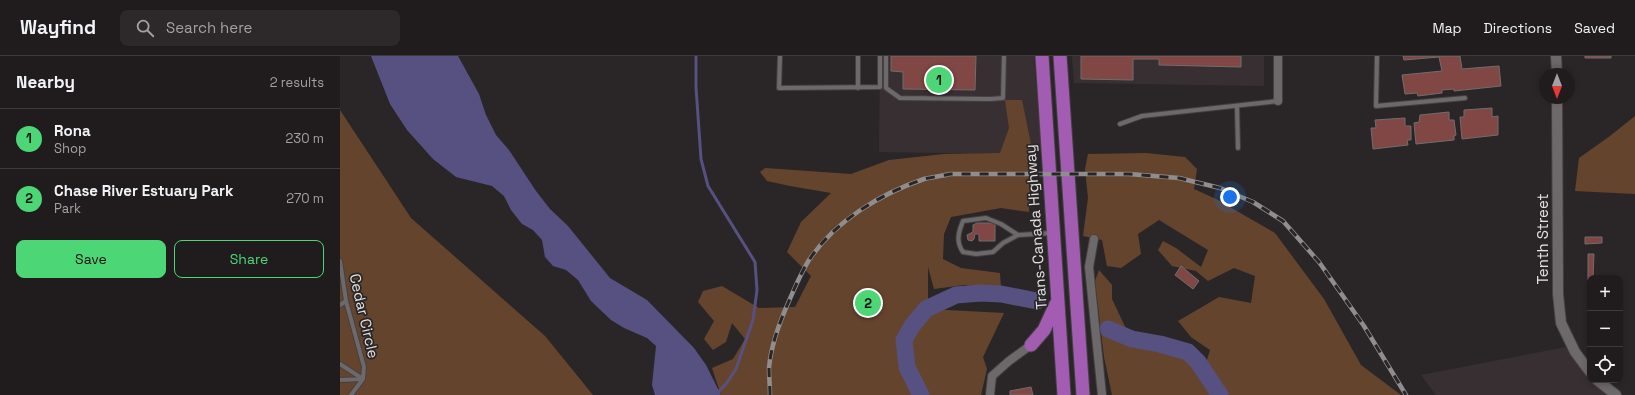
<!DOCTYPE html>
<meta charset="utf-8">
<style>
:root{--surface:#201c1e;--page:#2d292b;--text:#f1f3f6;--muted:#a2a1a4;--line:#3d3a3c;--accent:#4dd676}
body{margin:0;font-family:"Space Grotesk",sans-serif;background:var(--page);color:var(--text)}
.controls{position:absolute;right:12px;bottom:12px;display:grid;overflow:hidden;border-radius:8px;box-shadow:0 2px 6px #0003}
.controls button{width:36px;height:36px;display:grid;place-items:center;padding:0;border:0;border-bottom:1px solid var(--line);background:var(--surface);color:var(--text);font:20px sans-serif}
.compass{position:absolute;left:1199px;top:12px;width:36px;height:36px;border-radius:50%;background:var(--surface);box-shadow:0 2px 6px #0003;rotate:180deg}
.you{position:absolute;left:890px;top:141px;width:14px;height:14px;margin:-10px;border:3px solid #fff;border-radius:50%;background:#1a73e8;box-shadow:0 0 0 6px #1a73e833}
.badge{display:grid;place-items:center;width:26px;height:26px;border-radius:50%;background:var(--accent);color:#111;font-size:13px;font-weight:700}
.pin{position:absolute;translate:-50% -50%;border:2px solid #fff;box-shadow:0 1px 4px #0006}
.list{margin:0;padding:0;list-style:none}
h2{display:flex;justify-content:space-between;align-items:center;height:52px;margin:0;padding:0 16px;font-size:17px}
h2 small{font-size:13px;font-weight:400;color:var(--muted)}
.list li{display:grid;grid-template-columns:26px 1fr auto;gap:12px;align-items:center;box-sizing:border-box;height:60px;padding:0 16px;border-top:1px solid var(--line)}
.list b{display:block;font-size:15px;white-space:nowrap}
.list p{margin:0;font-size:13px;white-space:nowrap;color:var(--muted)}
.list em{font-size:13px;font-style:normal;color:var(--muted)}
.actions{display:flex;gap:8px;padding:12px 16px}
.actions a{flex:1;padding:9px 0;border:1px solid var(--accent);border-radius:8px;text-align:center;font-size:14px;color:var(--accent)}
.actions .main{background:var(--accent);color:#111}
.icon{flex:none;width:22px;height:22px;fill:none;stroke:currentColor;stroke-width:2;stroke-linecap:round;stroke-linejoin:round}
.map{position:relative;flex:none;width:1295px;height:339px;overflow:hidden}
header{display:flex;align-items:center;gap:24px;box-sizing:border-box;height:56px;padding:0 20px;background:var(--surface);border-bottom:1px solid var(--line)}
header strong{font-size:19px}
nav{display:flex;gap:22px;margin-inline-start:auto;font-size:14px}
.search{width:280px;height:36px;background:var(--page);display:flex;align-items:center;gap:10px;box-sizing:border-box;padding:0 14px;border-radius:8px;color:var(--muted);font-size:15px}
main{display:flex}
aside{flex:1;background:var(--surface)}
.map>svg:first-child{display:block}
</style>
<header>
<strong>Wayfind</strong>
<div class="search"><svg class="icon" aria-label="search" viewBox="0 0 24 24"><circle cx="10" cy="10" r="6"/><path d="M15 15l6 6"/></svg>Search here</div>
<nav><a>Map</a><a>Directions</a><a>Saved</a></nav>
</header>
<main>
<aside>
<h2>Nearby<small>2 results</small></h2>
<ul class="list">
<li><span class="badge">1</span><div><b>Rona</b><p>Shop</p></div><em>230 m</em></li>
<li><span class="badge">2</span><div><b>Chase River Estuary Park</b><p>Park</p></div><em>270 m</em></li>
</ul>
<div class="actions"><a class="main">Save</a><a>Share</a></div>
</aside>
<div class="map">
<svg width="1295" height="339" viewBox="0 0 1295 339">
<rect width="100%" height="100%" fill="#2a2628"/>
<path fill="#382f33" d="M540,0h154l8,96 -27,-4 -8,6 -128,-2z
M732,0h192v30l-190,-3z
M1226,291l26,36 15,12h-171l-15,-20z"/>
<path fill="#65442e" d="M665,44h17l9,44 -2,68 -28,-4 -50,9 -7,17 -1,25 18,9 39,5 1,15 -37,-3 -30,4 -6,-22v42l76,4 -21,44 4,12 -6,26h-260l-9,-27 21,-9 12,-20 -13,-16 -6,19 -13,8 -9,-11 10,-18 -16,-19 5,-11 19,-5 37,22 36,-1 16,-31 -24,-24 14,-30 30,-29 -41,-7 -23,-5 -7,-9 5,-4 86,6 38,-14 55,-6 56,-1 9,-25z
M0,54l71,108 134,118 48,59h-253z
M1295,60v78l-60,-3 4,-33 31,-22z
M806,97l39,4 12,12 -3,20 22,10 59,34 49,66 37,66 40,30h-289l-8,-38 -9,-76 4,-11 13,15v14l16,34 54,17 24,13 4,-13 -19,-13 -13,-16 41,-24 32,6 4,-27 -21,-8 -26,13 -12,-10 -24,-5 -14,-16 5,-9 13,7 25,19 7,-17 -49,-30 -21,14 3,20 -20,14 -14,-2 -5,-26 -19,-4 5,-38 -3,-29 3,-15z"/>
<path fill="#565181" d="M31,0h87l21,38 7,21 10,20 13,15 27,41 14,18 18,17 42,52 37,22 47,48 12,17 15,30h-66l-3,-10 4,-39 -9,-8 -23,-10 -13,-8 -20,-19 -13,-21 -12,-10 -13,-4 -8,-9 -3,-17 -9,-10 -11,-6 -11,-14 -7,-14 -12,-10 -36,-9 -23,-18 -26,-29 -17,-26z"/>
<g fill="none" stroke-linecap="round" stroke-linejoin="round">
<path stroke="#565181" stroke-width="3" d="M356,0v31l5,72 7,27 47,76 2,28 -4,30 -17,49 -10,15 -7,7"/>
<path stroke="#565181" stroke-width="17" d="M768,273l24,10 28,5 28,8 10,10 22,33
M581,339l-14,-28 -3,-27 8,-14 14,-17 30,-14 25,-2 20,1 36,7"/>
</g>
<path fill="#804745" stroke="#726d6d" d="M551,0h85l-1,34 -72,-1v-17l-12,-1z
M741,0h160v11l-82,-2v-6h-26v21l-52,-1z
M1063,0h57l2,13 37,-3 2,20 -47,5v-2l-12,1v3l-24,3 -1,-3 -12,1 -3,-19 40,-4 -3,-14 -35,3z
M1245,0h26v2h-26z
M1152,52v9l6,-1v19l-36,4 -2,-22h4v-7z
M1109,56v8h5l2,15 -2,1v4l-38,4 -2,-21 5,-1 1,-7z
M1065,62v8h6v14h-4l1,5 -35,4 -2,-21h5l-1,-8z
M637,167h18v18h-16v-7h-4l-1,5 -2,2 -4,-1 -1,-5 6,-3v-7z
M1245,181h17v6l-17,1z
M1248,198h6l-1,24h-3v2h-2z
M841,210l18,15 -6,8 -18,-14z
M691,331l2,8h-23v-4z"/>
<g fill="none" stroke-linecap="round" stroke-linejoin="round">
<g stroke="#444142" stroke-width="6">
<path id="service" d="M440,0l-1,32 101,-1v-31
M546,0v32l14,10 91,1 12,-1 1,-42
M1037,0l-1,50 89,-8
M518,32v-32
M897,50l1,42
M780,68l22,-8 136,-15
M678,179l-15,8 -10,9 -17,2 -13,-2c-7,-10 -5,-19 0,-31l23,-3 15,6 17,11 34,-2
M0,205l6,40 18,66 -1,12 -12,16
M0,249l6,-4
M0,308l23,15
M0,324l23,-1"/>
</g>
<g stroke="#444142" stroke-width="10">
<path id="minor" d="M938,0v45
M754,183l-5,28 13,128
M650,339l2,-19 17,-15 22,-16"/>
</g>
<g stroke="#444142" stroke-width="12">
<path id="tertiary" d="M1216,0l1,18
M1217,42l1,196 3,29 14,29 15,20
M1257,324l19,15"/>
</g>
<g stroke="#444142" stroke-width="15">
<path id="trunk" d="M702,0l22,339
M720,0l23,339
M691,289l13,-15 12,-26"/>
</g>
<use href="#service" stroke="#6d696a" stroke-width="4"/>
<use href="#minor" stroke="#6d696a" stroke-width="8"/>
<use href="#tertiary" stroke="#6d696a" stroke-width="10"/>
<use href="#trunk" stroke="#a25cb2" stroke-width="13"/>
<g stroke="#908d8e" stroke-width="4.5">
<path id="rail" d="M430,339c0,-9 -1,-18 -1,-27 2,-23 11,-47 20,-67 6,-14 12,-28 20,-41 26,-39 71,-66 115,-81 8,-2 18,-3 26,-5h179l50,4 41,10 33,14 30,19 36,41 45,64 42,69"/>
</g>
<use href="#rail" stroke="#2a2628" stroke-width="3" stroke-dasharray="9" stroke-linecap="butt"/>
</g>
<g text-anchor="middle" stroke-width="3.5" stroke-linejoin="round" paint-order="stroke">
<g font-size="15" fill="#e4e1e2" stroke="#2a2628">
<text transform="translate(696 171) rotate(-94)" y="5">Trans-Canada Highway</text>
<text transform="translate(1203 183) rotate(-90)" y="5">Tenth Street</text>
<text transform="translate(24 260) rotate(77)" y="5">Cedar Circle</text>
</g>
</g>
</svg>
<div class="controls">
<button>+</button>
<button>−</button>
<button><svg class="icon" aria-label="locate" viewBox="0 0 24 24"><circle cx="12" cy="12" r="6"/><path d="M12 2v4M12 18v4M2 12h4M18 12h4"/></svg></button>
</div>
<svg class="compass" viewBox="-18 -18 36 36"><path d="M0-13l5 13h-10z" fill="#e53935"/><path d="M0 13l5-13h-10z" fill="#a2a1a4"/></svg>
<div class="you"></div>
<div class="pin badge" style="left:599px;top:24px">1</div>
<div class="pin badge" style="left:528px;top:247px">2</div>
</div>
</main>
